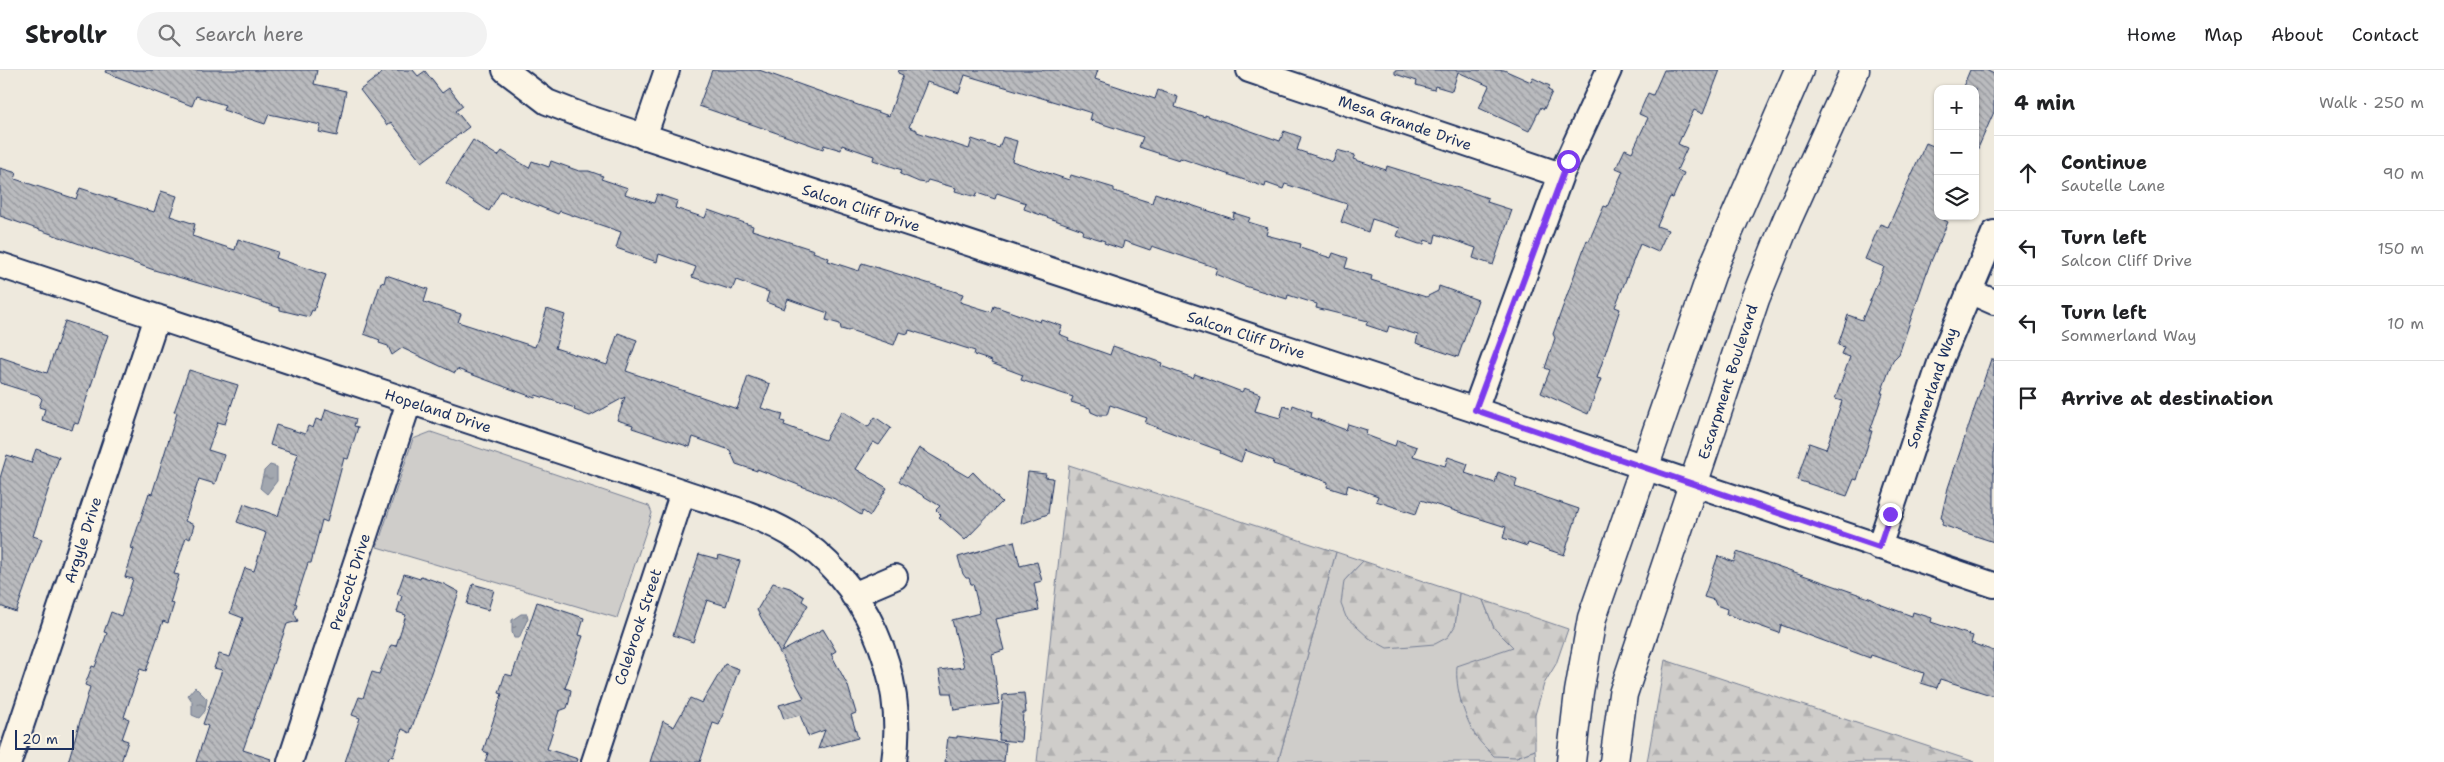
<!DOCTYPE html>
<meta charset="utf-8">
<style>
:root{--surface:#fff;--page:#f2f2f2;--text:#202124;--muted:#757577;--line:#e0e0e0}
body{margin:0;font-family:"Shantell Sans",sans-serif;background:var(--page);color:var(--text)}
.controls{position:absolute;right:15px;top:15px;display:grid;overflow:hidden;border-radius:10px;box-shadow:0 1px 4px #0004}
.controls button{width:45px;height:45px;display:grid;place-items:center;padding:0;border:0;border-bottom:1px solid var(--line);background:var(--surface);color:var(--text);font:25px sans-serif}
.scale{position:absolute;left:15px;bottom:12px;width:59px;box-sizing:border-box;padding-left:5px;border:2px solid #1b2f5e;border-top:0;font-size:14px;line-height:18px;white-space:nowrap;color:#1b2f5e;-webkit-text-stroke:4px #fcf5e5;paint-order:stroke}
.stop{position:absolute;width:15px;height:15px;margin:-11px;border:4px solid #7c3aed;border-radius:50%;background:#fff}
.stop.end{background:#7c3aed;border-color:#fff;box-shadow:0 1px 5px #0008}
.list{margin:0;padding:0;list-style:none}
h2{display:flex;justify-content:space-between;align-items:center;height:65px;margin:0;padding:0 20px;font-size:21px}
h2 small{font-size:16px;font-weight:400;color:var(--muted)}
.list li{display:grid;grid-template-columns:32px 1fr auto;gap:15px;align-items:center;box-sizing:border-box;height:75px;padding:0 20px;border-top:1px solid var(--line)}
.list b{display:block;font-size:19px;white-space:nowrap}
.list p{margin:0;font-size:16px;white-space:nowrap;color:var(--muted)}
.list em{font-size:16px;font-style:normal;color:var(--muted)}
.icon{flex:none;width:28px;height:28px;fill:none;stroke:currentColor;stroke-width:2;stroke-linecap:round;stroke-linejoin:round}
.map{position:relative;flex:none;width:1994px;height:692px;overflow:hidden}
header{display:flex;align-items:center;gap:30px;box-sizing:border-box;height:70px;padding:0 25px;background:var(--surface);border-bottom:1px solid var(--line)}
header strong{font-size:24px}
nav{display:flex;gap:28px;margin-inline-start:auto;font-size:18px}
.search{width:350px;height:45px;background:var(--page);display:flex;align-items:center;gap:12px;box-sizing:border-box;padding:0 18px;border-radius:28px;color:var(--muted);font-size:19px}
main{display:flex}
aside{flex:1;background:var(--surface)}
.map>svg:first-child{display:block}
</style>
<header>
<strong>Strollr</strong>
<div class="search"><svg class="icon" aria-label="search" viewBox="0 0 24 24"><circle cx="10" cy="10" r="6"/><path d="M15 15l6 6"/></svg>Search here</div>
<nav><a>Home</a><a>Map</a><a>About</a><a>Contact</a></nav>
</header>
<main>
<div class="map">
<svg width="1994" height="692" viewBox="0 0 1994 692">
<defs>
<pattern id="forest-firs" width="22" height="20" patternUnits="userSpaceOnUse" patternTransform="scale(1.25)"><rect width="22" height="20" fill="#cfcdca"/><path d="M5 1l3.5 6h-7zM16 11l3.5 6h-7z" fill="#b1b0b0"/></pattern>
<pattern id="water-ripples" width="26" height="14" patternUnits="userSpaceOnUse" patternTransform="scale(1.25)"><rect width="26" height="14" fill="#a2a7af"/><path d="M2 4q2-2 4 0t4 0M15 11q2-2 4 0t4 0" fill="none" stroke="#838892"/></pattern>
<pattern id="building-back-hatch" width="6" height="6" patternUnits="userSpaceOnUse" patternTransform="scale(1.25)"><rect width="6" height="6" fill="#babbbe"/><path d="M-1 5l2 2M0 0l6 6M5-1l2 2" fill="none" stroke="#96989e"/></pattern>
</defs>
<rect width="100%" height="100%" fill="#eee9dd"/>
<filter id="ink" filterUnits="userSpaceOnUse"><feTurbulence type="fractalNoise" baseFrequency=".02" numOctaves="2"/><feDisplacementMap in="SourceGraphic" scale="10" xChannelSelector="R" yChannelSelector="G"/><feConvolveMatrix kernelMatrix="1 2 1 2 8 2 1 2 1" color-interpolation-filters="sRGB"/></filter>
<g filter="url(#ink)">
<path fill="#cfcdca" stroke="#757e94" d="M431,362l218,74 3,7 -35,105 -240,-71 36,-108z
M1336,482l27,9 -19,20 111,45 4,-33 24,7 11,28 20,19 -57,29 4,27 15,34 40,20 19,-7 1,12h-258z"/>
<path fill="url(#forest-firs)" stroke="#757e94" d="M1069,395l267,87 -58,210h-241z
M1363,491l96,32 -4,33 -7,11 -13,7 -48,4 -18,-10 -23,-21 -5,-13 3,-23z
M1483,530l85,29 -12,35 -12,20 -9,31v35l-19,7 -22,-1c-6,-6 -14,-13 -19,-21 -11,-20 -20,-46 -18,-69l56,-19 -19,-19z
M1665,590l310,102h-328z"/>
<path fill="url(#water-ripples)" stroke="#6c778f" d="M270,395l7,2v14l-10,13 -7,-6 4,-17z
M521,544h6l1,4 -9,20h-5l-2,-6v-12z
M195,617l12,12 -2,12 -6,7 -7,-3v-14l-4,-6z"/>
<path fill="url(#building-back-hatch)" stroke="#1b2f5e" d="M106,0h211l-3,14 32,7 -9,45 -18,-4 2,-7 -52,-11 -4,10 -42,-14 2,-5 -29,-9 -4,10 -87,-34z
M386,0h27l5,6 7,-5 17,22 7,-5 14,18 -7,5 13,16 -47,35 -31,-40 -4,3 -27,-35z
M712,0h47l130,46 14,-41 -5,-2 1,-3h199l-3,9 60,20 3,-9 20,7 -3,10 30,10v-2l75,26 4,-10 17,6 -4,13 36,12 4,-12 18,5 -2,4 33,11 1,-4 81,25 20,7 -1,4 25,8 -19,55 -20,-7 3,-10 -40,-14 -2,9 -9,-3 -1,4h-5l-22,-8 3,-8 -28,-9 -4,13 -27,-10 6,-18 -62,-20 -2,5 -17,-6 -1,4 -85,-29 -1,2 -40,-13 4,-10 -53,-17 2,-7 -127,-38 -6,18 -32,-11 -18,45 8,3v2l52,17 3,-10 27,9 4,-11 14,4 -5,20 57,19 2,-5 43,13v3l38,12 3,-10 78,26 1,-6 16,5 -2,4 20,6 -2,7 35,9 -1,4 31,10 2,-5 15,5 -3,10 27,8 -1,4 55,17 12,-6 1,-5 39,14 -20,57 -42,-14 2,-8 -29,-9 -2,6 -21,-7 2,-4 -52,-13 1,-4 -29,-9 -1,4 -42,-13 -30,-12 2,-6 -65,-22 -2,4 -26,-9 -2,8 -18,-6 1,-2 -23,-7 1,-4 -59,-21 2,-6 -29,-10 -2,6 -18,-6 -1,4 -21,-6 1,-3 -28,-8 -2,3 -7,-1 -19,-8 2,-4 -29,-10 1,-4 -32,-11 -1,5 -17,-5 -1,4 -124,-43z
M1395,0h109l27,12 2,-4 17,8 -2,4 4,2 -8,17 -3,-2 -12,24 -50,-23 10,-22 -31,-14 -6,19 -17,-5 -1,4 -18,-5 1,-4 -22,-7z
M1664,0h56l-17,44 -9,-4 -16,34 9,4 -10,22 7,3 -11,25 -3,-1 -13,29 11,4 -10,22 -18,-8 -25,63 5,2 -23,69 4,1 -13,35 -47,-21 9,-23 -5,-2 10,-30 -2,-4 34,-94 2,1 15,-35 3,1 16,-36 -7,-3 9,-19 7,3 16,-34 -9,-4 9,-21 5,2z
M1970,0h16l8,4v38l-19,43v-66h-13z
M473,70l25,16 4,-5 27,17 3,-7 17,6 2,-6 28,10h10l14,5 -2,3 27,9 -3,6 29,9 3,-9 20,7 -2,7 30,10 3,-8 45,16 -1,4 62,20 -1,2 16,6 -1,3 31,10 3,-8 101,31 -3,8 32,10 2,-6 46,16 1,-3 21,7 -3,8 10,4 -1,2 42,15 3,-9 49,17 -1,3 32,12 2,-4 47,18 2,-4 16,6 -5,17 25,7 4,-12 8,3 1,-4 19,7 -1,5 35,13 2,-6 19,6 -1,5 29,11 2,-6 20,7 -4,9 32,10 3,-9 20,7 -3,9 30,10 3,-11 19,7 -2,8 64,22 -15,46 -36,-12 -1,3 -24,-8 3,-11 -85,-27 -5,14 -40,-13 2,-5 -30,-11 -2,8 -19,-6 1,-5 -55,-18 1,-3 -29,-11 -4,12 -21,-9 1,-2 -76,-28 2,-5 -37,-13 -3,10h-9l-7,-3 -1,-4 -19,-6 2,-5 -52,-17 2,-5 -32,-12 1,-2 -18,-6 1,-4 -66,-21 -1,4 -9,-2 -5,13 -44,-15 -2,1 -7,-2 -1,-5 -14,-4 2,-7 -40,-14 -4,10 -18,-7 3,-10 -33,-12 -4,10 -40,-13 4,-10 -37,-13 -2,8 -41,-14 5,-16 -61,-21 -2,3 -57,-23 -12,20 -43,-28z
M1926,73l12,5v69l10,5 -19,44 -30,88 -6,6 -12,33h2l-13,38h2l-15,49 -3,-1 -7,17 -50,-16 12,-37 17,6 16,-48 -7,-2 15,-42 -9,-3 3,-7 -6,-2 10,-30 14,5 22,-53 -19,-8 15,-35 8,3z
M0,98l17,5 -2,6 61,20 4,-11 74,24 7,-21 16,5 -7,20 25,8 -3,12 43,14 3,-11 40,13 -2,6 50,17 -12,36 -2,-1 -3,7 -29,-7v-2l-34,-11 -92,-27 -154,-54z
M386,205l42,14 -4,13 37,12 -3,8 77,25 12,-38 18,6 -10,33 52,17 11,-32 19,7 -11,31 111,38 11,-33 22,8 -9,24 22,6 -2,7 4,1 -1,3 41,15 17,-29 26,16 7,-10 16,11 -12,17 -6,-3 -17,27 31,19 -17,28 -7,-5 -2,4 -26,-16 -78,-30v2l-21,-7 -6,-14 -37,-13 -3,10 -58,-19 1,-3 -16,-5 8,-23 -35,19 -16,-6 1,-2 -39,-13 -1,3 -78,-29 -2,4 -53,-25 -10,7 -4,-9 -9,-3 1,-3 -16,-6 17,-52 3,1z
M65,251l43,14 -30,89 -4,-1 -2,7 -30,-10 3,-11 -6,-2 3,-8 -4,-4 -38,-12v-26l47,16z
M1991,289h3v183l-52,-17 1,-6 -2,-1 7,-30z
M189,300l49,15 -13,39 -7,-2 -10,28 16,5 -9,29 -16,-5 -14,42 9,4 -4,14 -4,-2 -12,37 5,1 -9,28 4,1 -6,19 -5,-2 -17,50 -6,-2 -16,48 5,2 -7,20 6,2 -7,21h-53l22,-75 -5,-2 7,-19 3,1 12,-34 -3,-1 7,-20 10,4 12,-37 -8,-2 9,-28 -3,-1 18,-55 3,1 25,-81 -3,-1z
M326,339l30,10 -2,7 4,1 -10,32 -4,-1 -17,64 -5,-2 -11,43h-3l-13,40 2,1 -3,9 4,8 -11,3 -44,126 28,9 -1,3h-74l12,-36 -5,-2 19,-54 -8,-2 5,-14 11,3 13,-39 -13,-5 15,-45 9,3 12,-38 -29,-11 7,-18 34,12 20,-62 -28,-9 6,-20 29,9 3,-8 5,2 3,-9 6,2z
M919,378l49,29 5,-5 29,30 -37,38 -26,-23 2,-2 -5,-5 4,-4 -41,-25z
M36,379l23,8 -26,79 9,3 -26,73 -16,-6v-128l7,-23 24,8z
M1028,402l18,2 -1,3 8,1 -5,36 -27,10z
M1014,471l6,25 17,-4 5,19 -8,2 5,27 -43,9 8,31 -12,4 7,50 -45,6 -3,-17h-8l-4,-23 25,-3 -12,-47 28,-7 -7,-29h-2l-2,-6h-3l-3,-4 -5,-17z
M1737,482l135,47 10,6 30,11 1,-4 19,6 -1,4 42,14 -2,7 23,8v45l-54,-17 -3,9 -16,-5 3,-10 -53,-18 -1,3 -89,-33 -2,8 -53,-19 1,-5 -11,-4 -2,-5 -10,-3 14,-41 16,6z
M699,484l19,5 1,-4 21,6 -14,45 -19,-6 -14,42 -20,-7z
M404,504l16,5 1,-3 23,8 15,8 -49,141 -8,-4 -9,28 -3,-1 -3,6h-42l15,-44 -8,-3 7,-18 4,1 9,-26 7,2 12,-29 5,1 10,-31 -9,-3 5,-16 -5,-2z
M773,513l17,5 14,9 -2,4 6,4 -27,47 42,-23 13,22 -5,3 17,32 8,27 -5,2 7,23 -40,11 7,-19 -17,6 -8,-21 -16,4 -5,-14 25,-7 -47,-88z
M473,514l21,6 -6,20 -21,-6z
M537,532l47,16 -5,17 4,1 -18,52 6,2 -2,12 -2,6 -8,3 -12,38 31,10 -1,3h-92l3,-9 -5,-2 19,-57 -3,-1 6,-19 7,2z
M725,594l14,5 -20,56 -6,-2 -13,39h-50l13,-41 11,6 16,-29 12,5z
M1024,623l2,20h-3l-2,29 -22,-2 4,-45z
M957,666l49,7 -2,19h-59l3,-25 9,1z"/>
<g fill="none" stroke-linecap="round" stroke-linejoin="round">
<g stroke="#1b2f5e" stroke-width="28">
<path id="minor" d="M505,0l42,32 36,14 892,294 519,175
M1249,0l312,105
M644,67l23,-67
M0,195l683,227c35,12 73,22 106,41 77,46 118,142 105,229
M1969,221l25,11
M1475,340l86,-235 48,-105
M1879,477l62,-187 53,-127
M853,525l42,-18
M9,692l148,-445
M290,692l119,-360
M594,692l89,-270"/>
</g>
<g stroke="#1b2f5e" stroke-width="31">
<path id="major" d="M1571,692l8,-70 13,-74 124,-357 83,-191
M1614,692l9,-68 132,-395 32,-79 68,-150"/>
</g>
<use href="#minor" stroke="#fcf5e5" stroke-width="24"/>
<use href="#major" stroke="#fcf5e5" stroke-width="28"/>
</g>
</g>
<g fill="none" stroke-linecap="round" stroke-linejoin="round" filter="url(#ink)">
<path stroke="#7c3aed" stroke-width="6" d="M1568,91l-93,249 404,137 11,-33"/>
</g>
<g text-anchor="middle" stroke-width="4" stroke-linejoin="round" paint-order="stroke">
<g font-size="15" fill="#1b2f5e" stroke="#fcf5e5">
<text transform="translate(1405 53) rotate(19)" y="5">Mesa Grande Drive</text>
<text transform="translate(861 138) rotate(18)" y="5">Salcon Cliff Drive</text>
<text transform="translate(1246 265) rotate(18)" y="5">Salcon Cliff Drive</text>
<text transform="translate(1728 312) rotate(-72)" y="5">Escarpment Boulevard</text>
<text transform="translate(1932 318) rotate(-71)" y="5">Sommerland Way</text>
<text transform="translate(438 341) rotate(18)" y="5">Hopeland Drive</text>
<text transform="translate(83 470) rotate(-72)" y="5">Argyle Drive</text>
<text transform="translate(350 512) rotate(-72)" y="5">Prescott Drive</text>
<text transform="translate(638 557) rotate(-72)" y="5">Colebrook Street</text>
</g>
</g>
</svg>
<div class="controls">
<button>+</button>
<button>−</button>
<button><svg class="icon" aria-label="layers" viewBox="0 0 24 24"><path d="M12 4l9 5-9 5-9-5zM3 14l9 5 9-5"/></svg></button>
</div>
<div class="scale">20 m</div>
<div class="stop" style="left:1568px;top:91px"></div>
<div class="stop end" style="left:1890px;top:444px"></div>
</div>
<aside>
<h2>4 min<small>Walk · 250 m</small></h2>
<ul class="list">
<li><svg class="icon" aria-label="ahead" viewBox="0 0 24 24"><path d="M12 20V5M6 11l6-6 6 6"/></svg><div><b>Continue</b><p>Sautelle Lane</p></div><em>90 m</em></li>
<li><svg class="icon" aria-label="left" viewBox="0 0 24 24"><path d="M17 20v-9H6M10 6l-5 5 5 5"/></svg><div><b>Turn left</b><p>Salcon Cliff Drive</p></div><em>150 m</em></li>
<li><svg class="icon" aria-label="left" viewBox="0 0 24 24"><path d="M17 20v-9H6M10 6l-5 5 5 5"/></svg><div><b>Turn left</b><p>Sommerland Way</p></div><em>10 m</em></li>
<li><svg class="icon" aria-label="arrive" viewBox="0 0 24 24"><path d="M6 21V4h12l-3 4 3 4H6"/></svg><div><b>Arrive at destination</b></div></li>
</ul>
</aside>
</main>
